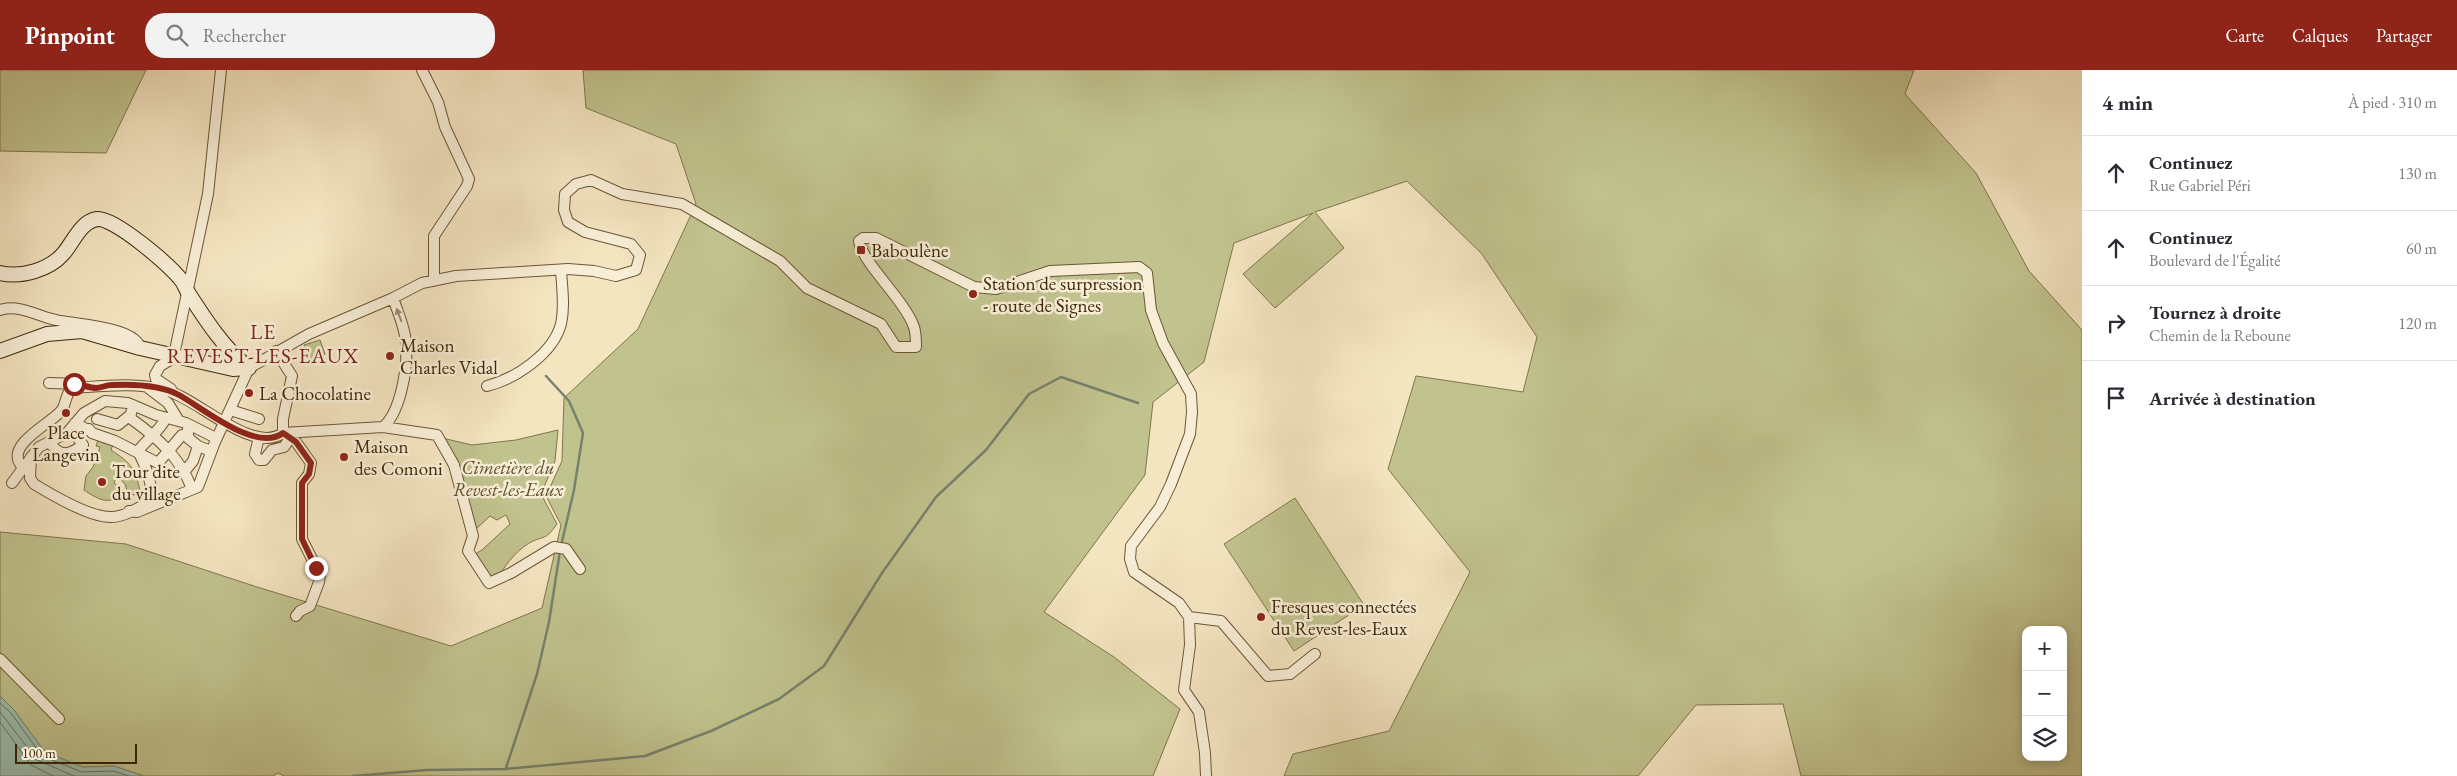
<!DOCTYPE html>
<html lang="fr">
<meta charset="utf-8">
<style>
:root{--surface:#fff;--page:#f2f2f3;--text:#2b2b33;--muted:#7c7c81;--line:#e1e1e2;--accent:#8f2418}
body{margin:0;font-family:"EB Garamond",serif;background:var(--page);color:var(--text)}
.controls{position:absolute;right:15px;bottom:15px;display:grid;overflow:hidden;border-radius:10px;box-shadow:0 2px 8px #0003}
.controls button{width:45px;height:45px;display:grid;place-items:center;padding:0;border:0;border-bottom:1px solid var(--line);background:var(--surface);color:var(--text);font:25px sans-serif}
.scale{position:absolute;left:15px;bottom:12px;width:122px;box-sizing:border-box;padding-left:5px;border:2px solid #3f2705;border-top:0;font-size:14px;line-height:18px;white-space:nowrap;color:#3f2705;-webkit-text-stroke:4px #f8eed7;paint-order:stroke}
.stop{position:absolute;width:15px;height:15px;margin:-11px;border:4px solid #8f2418;border-radius:50%;background:#fff}
.stop.end{background:#8f2418;border-color:#fff;box-shadow:0 1px 5px #0008}
.list{margin:0;padding:0;list-style:none}
h2{display:flex;justify-content:space-between;align-items:center;height:65px;margin:0;padding:0 20px;font-size:21px}
h2 small{font-size:16px;font-weight:400;color:var(--muted)}
.list li{display:grid;grid-template-columns:32px 1fr auto;gap:15px;align-items:center;box-sizing:border-box;height:75px;padding:0 20px;border-top:1px solid var(--line)}
.list b{display:block;font-size:19px;white-space:nowrap}
.list p{margin:0;font-size:16px;white-space:nowrap;color:var(--muted)}
.list em{font-size:16px;font-style:normal;color:var(--muted)}
.icon{flex:none;width:28px;height:28px;fill:none;stroke:currentColor;stroke-width:2;stroke-linecap:round;stroke-linejoin:round}
.map{position:relative;flex:none;width:2082px;height:706px;overflow:hidden}
header{display:flex;align-items:center;gap:30px;box-sizing:border-box;height:70px;padding:0 25px;background:var(--accent);color:#fff}
header strong{font-size:24px}
nav{display:flex;gap:28px;margin-inline-start:auto;font-size:18px}
.search{width:350px;height:45px;background:var(--page);display:flex;align-items:center;gap:12px;box-sizing:border-box;padding:0 18px;border-radius:20px;color:var(--muted);font-size:19px}
main{display:flex}
aside{flex:1;background:var(--surface)}
.map>svg:first-child{display:block}
</style>
<header>
<strong>Pinpoint</strong>
<div class="search"><svg class="icon" aria-label="search" viewBox="0 0 24 24"><circle cx="10" cy="10" r="6"/><path d="M15 15l6 6"/></svg>Rechercher</div>
<nav><a>Carte</a><a>Calques</a><a>Partager</a></nav>
</header>
<main>
<div class="map">
<svg width="2082" height="706" viewBox="0 0 2082 706">
<rect width="100%" height="100%" fill="#f4e5c1"/>
<filter id="stains"><feTurbulence type="fractalNoise" baseFrequency=".004" numOctaves="4"/><feColorMatrix values="0 0 0 0 .2 0 0 0 0 .09 0 0 0 0 .02 0 0 0 .5 -.17"/></filter>
<radialGradient id="worn" r=".72"><stop offset=".6" stop-color="#630" stop-opacity="0"/><stop offset="1" stop-color="#630" stop-opacity=".3"/></radialGradient>
<path fill="#c1c38e" stroke="#80754a" fill-rule="evenodd" d="M0,0h146l-40,83 -106,-2z
M583,0h1331l-9,24 71,79 53,98 53,59v446h-281l-18,-72 -87,1 -58,71h-354l9,-22 96,-23 81,-159 -82,-103 28,-93 107,16 14,-55 -55,-83 -75,-73 -92,31 29,36 -69,60 -32,-34 70,-61 -79,30 -30,119 -51,40 -8,73 -101,137 70,45 66,52 -27,67h-869l-6,-3 -5,3h-129l-30,-10 -31,1 -39,-15 -30,-42 -14,-14v-164l126,12 131,43 194,59 91,-38 19,-83 -15,-29 16,-35 2,-63 74,-69 58,-125 -20,-60 -90,-36zM2026,560h37v127h-37z
M320,270l5,14 -16,6 -5,-15z
M558,360l-3,31 -14,33 16,30c-11,15 -9,11 -24,17 -13,6 -27,22 -33,34l-10,3 -18,-22 10,-6 28,-26 -4,-9 -9,5 -7,-4 -15,14 -33,-92 30,7 44,-5z
M99,367l15,5 -3,8c20,13 24,18 29,41l-4,4 -8,-1 -3,-10 -7,-7 -4,5 8,12c-14,12 -24,5 -38,-4l2,-14 7,-9 7,-20 -4,-1z
M1295,428l69,107 -70,46 -70,-107z"/>
<path fill="#9cbfb2" stroke="#77826d" d="M0,626l14,14 31,42 38,15 31,-1 30,10h-144z"/>
<g fill="none" stroke-linecap="round" stroke-linejoin="round">
<path stroke="#6e735c" stroke-width="1" d="M0,633l11,10 31,43 40,16 31,-1 16,5
M0,642l37,48 37,16
M0,652l31,43 22,11"/>
<path stroke="#77826d" stroke-width="2.5" d="M546,306l23,25 14,32 -9,57 -13,56
M506,698l31,-94 12,-52 11,-71
M353,706l74,-6 79,-1 139,-13 66,-25 68,-32 45,-33 58,-93 54,-76 50,-47 43,-56 32,-17 77,26"/>
<g stroke="#6c5634" stroke-width="12">
<path id="street" d="M422,0l16,32 7,25 24,52 -2,7 -33,50v45
M0,240c21,-6 36,6 56,10 17,4 81,7 84,28
M276,281l16,25 -9,43v14
M174,285l34,-161 13,-124
M49,313l30,1
M487,316c28,-7 66,-32 74,-62 4,-18 1,-36 0,-54
M147,317l21,16 11,18
M171,319l-15,-10 -1,-4 5,-9 17,-10
M133,335l-3,13c28,20 50,39 62,71
M230,340l29,9
M97,349l21,6 11,-9
M383,357c18,-15 25,-61 23,-84 -1,-16 -8,-30 -13,-45
M89,359l3,4 23,8 43,22 24,-28h6
M188,359v9l10,8 13,5
M283,363l13,9 15,21 -2,11 -7,9v56l18,36 -1,7 -9,24 -10,5 -4,5
M259,367l-4,17 4,6h5l8,-10 12,-3 4,-6v-5
M49,372c12,16 20,13 34,3l-6,-8 9,-8 -11,-6
M31,387l-1,21 4,6c18,11 57,34 78,33 11,0 30,-10 38,-17 4,-16 -5,-35 -12,-49 9,-12 21,-19 28,-33
M24,396l-4,-2c-13,-20 30,-40 41,-53 6,-7 4,-20 13,-23 30,-2 62,-6 91,2 31,7 87,65 118,43l100,-6 54,8 17,30 19,71 -5,15 21,32 22,-10 43,-26 12,2 14,20
M185,401l8,-10 5,-15
M12,413l27,-36 28,-14 17,-20 21,-12 23,2 28,12 30,8 30,15
M129,441l8,1 61,-25 17,-45 34,-74 60,-34 84,-36 29,-15 34,-7 112,-7 26,2 22,5 20,-6 4,-15 -9,-11 -46,-12 -17,-10 -4,-12 1,-16 11,-10 15,-4 31,14 60,10 98,57 27,27 74,36 15,23h20c0,-6 0,-14 -2,-20 -10,-28 -51,-63 -55,-86l4,-3h13l98,49 22,2 54,-18 89,-4 8,6 4,37 12,33 28,51 1,18 -2,22 -19,50 -11,23 -29,39 -1,13 4,13 45,31 10,14 32,4 47,55 22,-2 25,-20
M1189,547l1,28 -6,45 15,22 6,41 1,23
M0,589l59,60"/>
</g>
<g stroke="#3f2705" stroke-width="16">
<path id="secondary" d="M0,203c21,5 49,-3 63,-19 10,-11 17,-32 34,-35 17,-2 74,47 85,62 3,4 4,9 7,13 16,25 36,56 60,74
M0,281l47,-17 35,-3 58,17 93,21 16,-1"/>
</g>
<use href="#street" stroke="#f8eed7" stroke-width="10"/>
<use href="#secondary" stroke="#f8eed7" stroke-width="14"/>
</g>
<defs><path id="oneway-solid" d="M-6-.8H1V-3.2L6.5 0L1 3.2V.8H-6Z" transform="scale(1.25)"/></defs>
<use fill="#9c8a6e" href="#oneway-solid" transform="translate(399 245) rotate(-111)"/>
<g fill="none" stroke-linecap="round" stroke-linejoin="round">
<path stroke="#8f2418" stroke-width="6" d="M74,314c7,0 15,4 22,4 5,0 10,-3 15,-3 21,-1 50,0 68,10 24,13 77,58 104,38l13,9 15,21 -2,11 -7,9v56l14,29"/>
</g>
<g fill="#8f2418" stroke="#f8eed7" stroke-width="2">
<rect x="856" y="175" width="10" height="10" rx="2.5"/>
<circle cx="973" cy="224" r="5"/>
<circle cx="390" cy="286" r="5"/>
<circle cx="249" cy="323" r="5"/>
<circle cx="66" cy="343" r="5"/>
<circle cx="344" cy="387" r="5"/>
<circle cx="102" cy="412" r="5"/>
<circle cx="1261" cy="547" r="5"/>
</g>
<g text-anchor="middle" stroke-width="5" stroke-linejoin="round" paint-order="stroke">
<g font-size="19" fill="#3f2705" stroke="#f8eed7" text-anchor="start">
<text x="871" y="187">Baboulène</text>
<text x="983" y="220">Station de surpression<tspan x="983" dy="22">- route de Signes</tspan></text>
<text x="400" y="282">Maison<tspan x="400" dy="22">Charles Vidal</tspan></text>
<text x="259" y="330">La Chocolatine</text>
<text x="66" y="369" text-anchor="middle">Place<tspan x="66" dy="22">Langevin</tspan></text>
<text x="354" y="383">Maison<tspan x="354" dy="22">des Comoni</tspan></text>
<text x="112" y="408">Tour dite<tspan x="112" dy="22">du village</tspan></text>
<text x="1271" y="543">Fresques connectées<tspan x="1271" dy="22">du Revest-les-Eaux</tspan></text>
</g>
<g font-size="19" font-style="italic" fill="#604e27" stroke="#f8eed7">
<text x="508" y="404">Cimetière du<tspan x="508" dy="22">Revest-les-Eaux</tspan></text>
</g>
<g font-size="21" letter-spacing="1" fill="#7a1f14" stroke="#f8eed7">
<text x="263" y="269">LE<tspan x="263" dy="24">REVEST-LES-EAUX</tspan></text>
</g>
</g>
<rect width="100%" height="100%" filter="url(#stains)"/>
<rect width="100%" height="100%" fill="url(#worn)"/>
</svg>
<div class="controls">
<button>+</button>
<button>−</button>
<button><svg class="icon" aria-label="layers" viewBox="0 0 24 24"><path d="M12 4l9 5-9 5-9-5zM3 14l9 5 9-5"/></svg></button>
</div>
<div class="scale">100 m</div>
<div class="stop" style="left:74px;top:314px"></div>
<div class="stop end" style="left:316px;top:498px"></div>
</div>
<aside>
<h2>4 min<small>À pied · 310 m</small></h2>
<ul class="list">
<li><svg class="icon" aria-label="ahead" viewBox="0 0 24 24"><path d="M12 20V5M6 11l6-6 6 6"/></svg><div><b>Continuez</b><p>Rue Gabriel Péri</p></div><em>130 m</em></li>
<li><svg class="icon" aria-label="ahead" viewBox="0 0 24 24"><path d="M12 20V5M6 11l6-6 6 6"/></svg><div><b>Continuez</b><p>Boulevard de l'Égalité</p></div><em>60 m</em></li>
<li><svg class="icon" aria-label="right" viewBox="0 0 24 24"><path d="M7 20v-9h11M14 6l5 5-5 5"/></svg><div><b>Tournez à droite</b><p>Chemin de la Reboune</p></div><em>120 m</em></li>
<li><svg class="icon" aria-label="arrive" viewBox="0 0 24 24"><path d="M6 21V4h12l-3 4 3 4H6"/></svg><div><b>Arrivée à destination</b></div></li>
</ul>
</aside>
</main>
